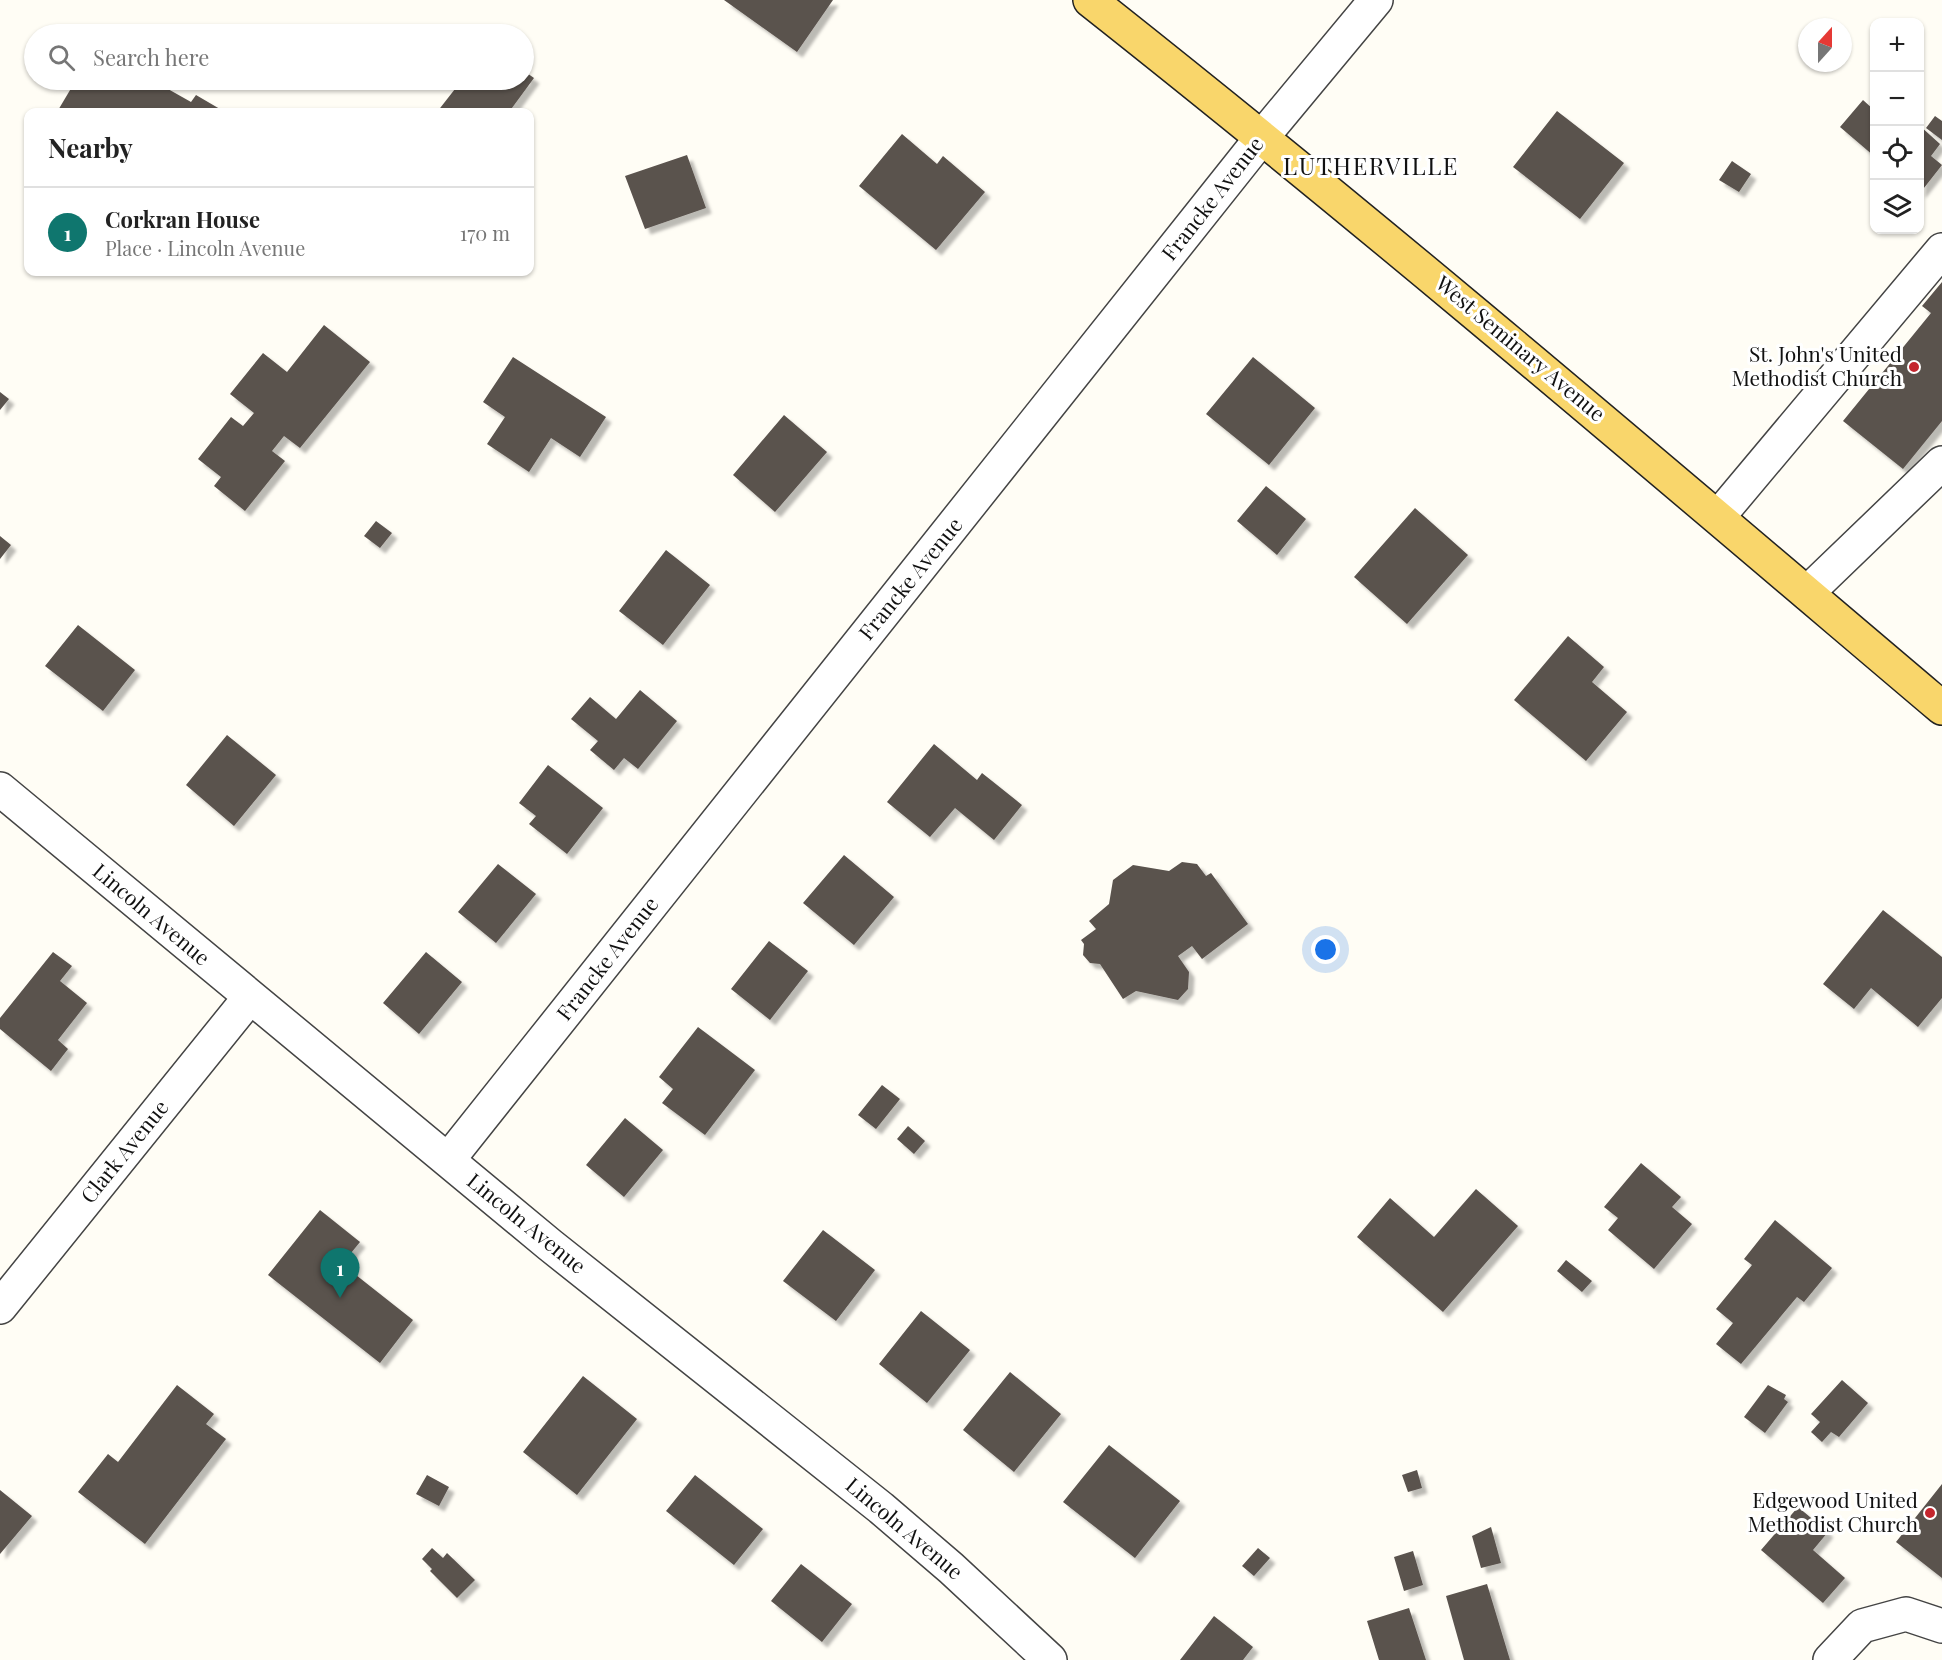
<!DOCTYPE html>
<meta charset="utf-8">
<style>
:root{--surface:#fff;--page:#f2f2f2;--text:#222;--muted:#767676;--line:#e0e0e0;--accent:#0f766e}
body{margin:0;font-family:"Playfair Display",serif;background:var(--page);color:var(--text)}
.controls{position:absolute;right:18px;top:18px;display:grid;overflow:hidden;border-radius:12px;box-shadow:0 2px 4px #0004}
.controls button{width:54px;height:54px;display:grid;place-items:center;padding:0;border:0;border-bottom:2px solid var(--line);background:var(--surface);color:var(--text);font:30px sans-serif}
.compass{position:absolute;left:1798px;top:18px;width:54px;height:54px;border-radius:50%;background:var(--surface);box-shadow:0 2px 4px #0004;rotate:21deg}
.you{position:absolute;left:1326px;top:950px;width:21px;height:21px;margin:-15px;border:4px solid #fff;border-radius:50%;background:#1a73e8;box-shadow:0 0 0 9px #1a73e833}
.badge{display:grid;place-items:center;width:39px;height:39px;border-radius:50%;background:var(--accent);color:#fff;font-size:20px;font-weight:700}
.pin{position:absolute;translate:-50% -50px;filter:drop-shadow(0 2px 3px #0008)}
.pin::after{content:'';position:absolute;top:32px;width:21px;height:18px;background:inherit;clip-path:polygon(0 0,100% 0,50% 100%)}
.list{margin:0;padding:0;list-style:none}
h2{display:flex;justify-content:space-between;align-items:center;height:78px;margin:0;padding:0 24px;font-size:26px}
h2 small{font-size:20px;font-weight:400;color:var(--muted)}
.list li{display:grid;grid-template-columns:39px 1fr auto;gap:18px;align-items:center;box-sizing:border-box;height:90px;padding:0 24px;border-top:2px solid var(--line)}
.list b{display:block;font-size:22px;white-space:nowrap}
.list p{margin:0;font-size:20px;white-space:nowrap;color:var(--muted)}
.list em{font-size:20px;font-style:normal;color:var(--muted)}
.icon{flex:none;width:33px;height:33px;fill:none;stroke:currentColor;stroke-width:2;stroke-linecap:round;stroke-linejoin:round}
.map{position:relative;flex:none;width:1942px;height:1660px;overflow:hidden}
.search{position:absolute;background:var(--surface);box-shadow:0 2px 4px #0004;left:24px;top:24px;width:510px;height:66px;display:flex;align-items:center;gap:15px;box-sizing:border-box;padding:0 21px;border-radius:33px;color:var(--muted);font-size:22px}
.panel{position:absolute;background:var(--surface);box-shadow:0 2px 4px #0004;left:24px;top:108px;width:510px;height:168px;border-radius:12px}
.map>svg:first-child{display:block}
</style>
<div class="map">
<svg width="1942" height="1660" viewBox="0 0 1942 1660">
<defs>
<filter id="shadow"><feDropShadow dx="5.5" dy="5.5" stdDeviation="1.5" flood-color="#0004"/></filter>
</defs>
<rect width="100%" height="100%" fill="#fffdf5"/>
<path fill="#5a524d" filter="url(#shadow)" d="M724,0h109l-36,52z
M524,71l10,7 -25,34h-72l25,-32h62z
M76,80h76l39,22 5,-7 29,17h-168z
M1863,100l11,10v46l-34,-29z
M1557,111l67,52 -44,56 -67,-52z
M1935,116l7,5v19l-16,-12z
M1920,126l20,18 -9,12 11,9 -22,28z
M902,134l35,30 6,-8 42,36 -49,58 -77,-64z
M687,155l19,53 -61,21 -20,-53z
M1732,161l19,13 -12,18 -20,-12z
M1942,282v139l-39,48 -60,-48 88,-108 -9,-7z
M324,325l46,37 -70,86 -16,-12 -12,15 13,10 -40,50 -31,-25 7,-9 -23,-18 33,-42 12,9 11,-13 -24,-19 33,-41 24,19z
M513,357l93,60 -26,40 -29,-19 -22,34 -42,-28 18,-27 -22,-15z
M1253,357l62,51 -46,57 -63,-51z
M0,392l9,7 -9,11z
M784,415l43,37 -52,60 -42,-37z
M1266,486l40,33 -29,36 -40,-34z
M1415,508l53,47 -61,69 -53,-47z
M376,521l16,12 -12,15 -16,-12z
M0,536l11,9 -11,14z
M666,550l44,35 -47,60 -44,-34z
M78,625l57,45 -32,41 -58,-45z
M1568,636l36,31 -12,15 35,30 -41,49 -72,-61z
M640,690l37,31 -39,48 -14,-11 -10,12 -24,-20 8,-9 -27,-22 19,-22 26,22z
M227,735l49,40 -42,51 -48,-41z
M934,744l43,36 5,-7 40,32 -28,35 -39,-32 -25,29 -43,-35z
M548,765l55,43 -36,46 -38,-30 7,-8 -17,-13z
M844,855l50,42 -40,48 -51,-42z
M1182,862l15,2 9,12 5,-3 37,51 -46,35 -10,-13 -14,10 11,16 -1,17 -10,11 -42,-9 -13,8 -23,-35 -10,-1 -7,-8 1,-11 -3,-4 15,-11 -7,-8 20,-17 4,-24 20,-15 36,6z
M498,864l38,30 -40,49 -38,-31z
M1883,910l59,47v41l-24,29 -47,-39 -17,21 -31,-25z
M769,941l39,30 -38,49 -39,-31z
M53,952l19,14 -12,15 27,22 -29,37 10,9 -17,22 -51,-42v-11z
M426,952l36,30 -43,52 -36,-31z
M698,1027l57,43 -50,65 -43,-32 11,-14 -14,-12z
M882,1085l18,14 -24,30 -18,-14z
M625,1118l38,32 -39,47 -38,-32z
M908,1126l17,15 -11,13 -17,-15z
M1641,1163l40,34 -9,10 20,17 -38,45 -46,-39 10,-12 -14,-11z
M1476,1189l42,37 -75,86 -86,-75 33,-39 44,39z
M320,1210l40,32 -18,22 71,56 -33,43 -112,-88z
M1775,1220l57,48 -28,34 -7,-5 -56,67 -25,-20 17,-21 -17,-14 36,-44 -8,-6z
M823,1230l52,40 -39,51 -53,-40z
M1566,1260l26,21 -10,11 -25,-21z
M921,1311l49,39 -43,53 -48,-39z
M1010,1372l51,42 -47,58 -51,-42z
M583,1376l54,43 -60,76 -54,-43z
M1842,1380l26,23 -29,34 -8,-5 -9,10 -11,-10 9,-10 -9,-8z
M177,1385l37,29 -8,10 20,15 -81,105 -67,-52 30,-38 10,8z
M1768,1385l18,10 -2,4 4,3 -23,31 -21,-16z
M1109,1445l71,56 -45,57 -72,-56z
M1417,1470l5,18 -14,4 -6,-17z
M427,1475l22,12 -10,19 -23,-12z
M695,1475l68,54 -29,36 -68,-54z
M1942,1484v94l-46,-36z
M0,1490l32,26 -32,38z
M1798,1507l30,25 -15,18 32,28 -22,25 -62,-53z
M1491,1527l10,36 -20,5 -9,-32z
M432,1548l11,10 4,-5 28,27 -18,18 -27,-27 2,-2 -10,-10z
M1258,1548l12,10 -16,18 -12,-10z
M1413,1551l10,34 -19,6 -10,-34z
M801,1564l51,40 -30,38 -51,-41z
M1487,1584l23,76h-46l-18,-64z
M1409,1608l17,52h-47l-12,-39z
M1214,1616l39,31 -10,13h-63z"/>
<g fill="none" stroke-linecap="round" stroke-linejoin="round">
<g stroke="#444" stroke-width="36">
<path id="minor" d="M1718,517l224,-267
M1807,593l135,-130
M0,789l550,456 331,263 70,60 99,92
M448,1160l815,-1024 113,-136
M0,1307l250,-310
M1830,1660l32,-34 44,-12 36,12"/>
</g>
<g stroke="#222" stroke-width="36">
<path id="major" d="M1090,0c290,229 570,469 852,708"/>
</g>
<use href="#minor" stroke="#fff" stroke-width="33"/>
<use href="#major" stroke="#f9d66b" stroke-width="33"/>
</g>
<g fill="#c4262e" stroke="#fff" stroke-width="2">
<circle cx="1914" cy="367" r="6"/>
<circle cx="1930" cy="1513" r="6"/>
</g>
<g text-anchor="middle" stroke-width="6" stroke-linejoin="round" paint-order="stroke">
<g font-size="21" fill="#111" stroke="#fff">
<text transform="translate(1213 199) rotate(-52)" y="7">Francke Avenue</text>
<text transform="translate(1520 349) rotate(40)" y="7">West Seminary Avenue</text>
<text transform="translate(911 579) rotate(-51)" y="7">Francke Avenue</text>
<text transform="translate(151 915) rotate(40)" y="7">Lincoln Avenue</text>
<text transform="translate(608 959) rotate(-52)" y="7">Francke Avenue</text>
<text transform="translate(125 1152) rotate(-51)" y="7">Clark Avenue</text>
<text transform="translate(526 1224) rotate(39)" y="7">Lincoln Avenue</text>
<text transform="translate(904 1529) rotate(40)" y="7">Lincoln Avenue</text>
</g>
<g font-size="21" fill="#111" stroke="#fff" text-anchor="end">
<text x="1902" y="362">St. John's United<tspan x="1902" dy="24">Methodist Church</tspan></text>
<text x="1918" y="1508">Edgewood United<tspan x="1918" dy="24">Methodist Church</tspan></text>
</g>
<g font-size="24" letter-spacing="1.5" fill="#111" stroke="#fff">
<text x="1371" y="175">LUTHERVILLE</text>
</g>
</g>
</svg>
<div class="controls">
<button>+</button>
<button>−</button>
<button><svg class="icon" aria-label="locate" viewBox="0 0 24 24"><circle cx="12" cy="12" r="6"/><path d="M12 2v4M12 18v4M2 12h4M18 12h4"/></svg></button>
<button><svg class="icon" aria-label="layers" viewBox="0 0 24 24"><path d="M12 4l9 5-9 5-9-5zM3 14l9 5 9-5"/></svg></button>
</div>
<svg class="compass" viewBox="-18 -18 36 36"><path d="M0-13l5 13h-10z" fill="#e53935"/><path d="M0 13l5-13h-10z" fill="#767676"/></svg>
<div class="you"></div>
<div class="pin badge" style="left:340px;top:1298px">1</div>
<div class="search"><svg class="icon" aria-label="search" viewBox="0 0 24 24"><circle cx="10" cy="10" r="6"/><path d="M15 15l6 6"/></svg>Search here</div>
<section class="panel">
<h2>Nearby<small></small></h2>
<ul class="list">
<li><span class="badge">1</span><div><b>Corkran House</b><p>Place · Lincoln Avenue</p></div><em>170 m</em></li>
</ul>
</section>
</div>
